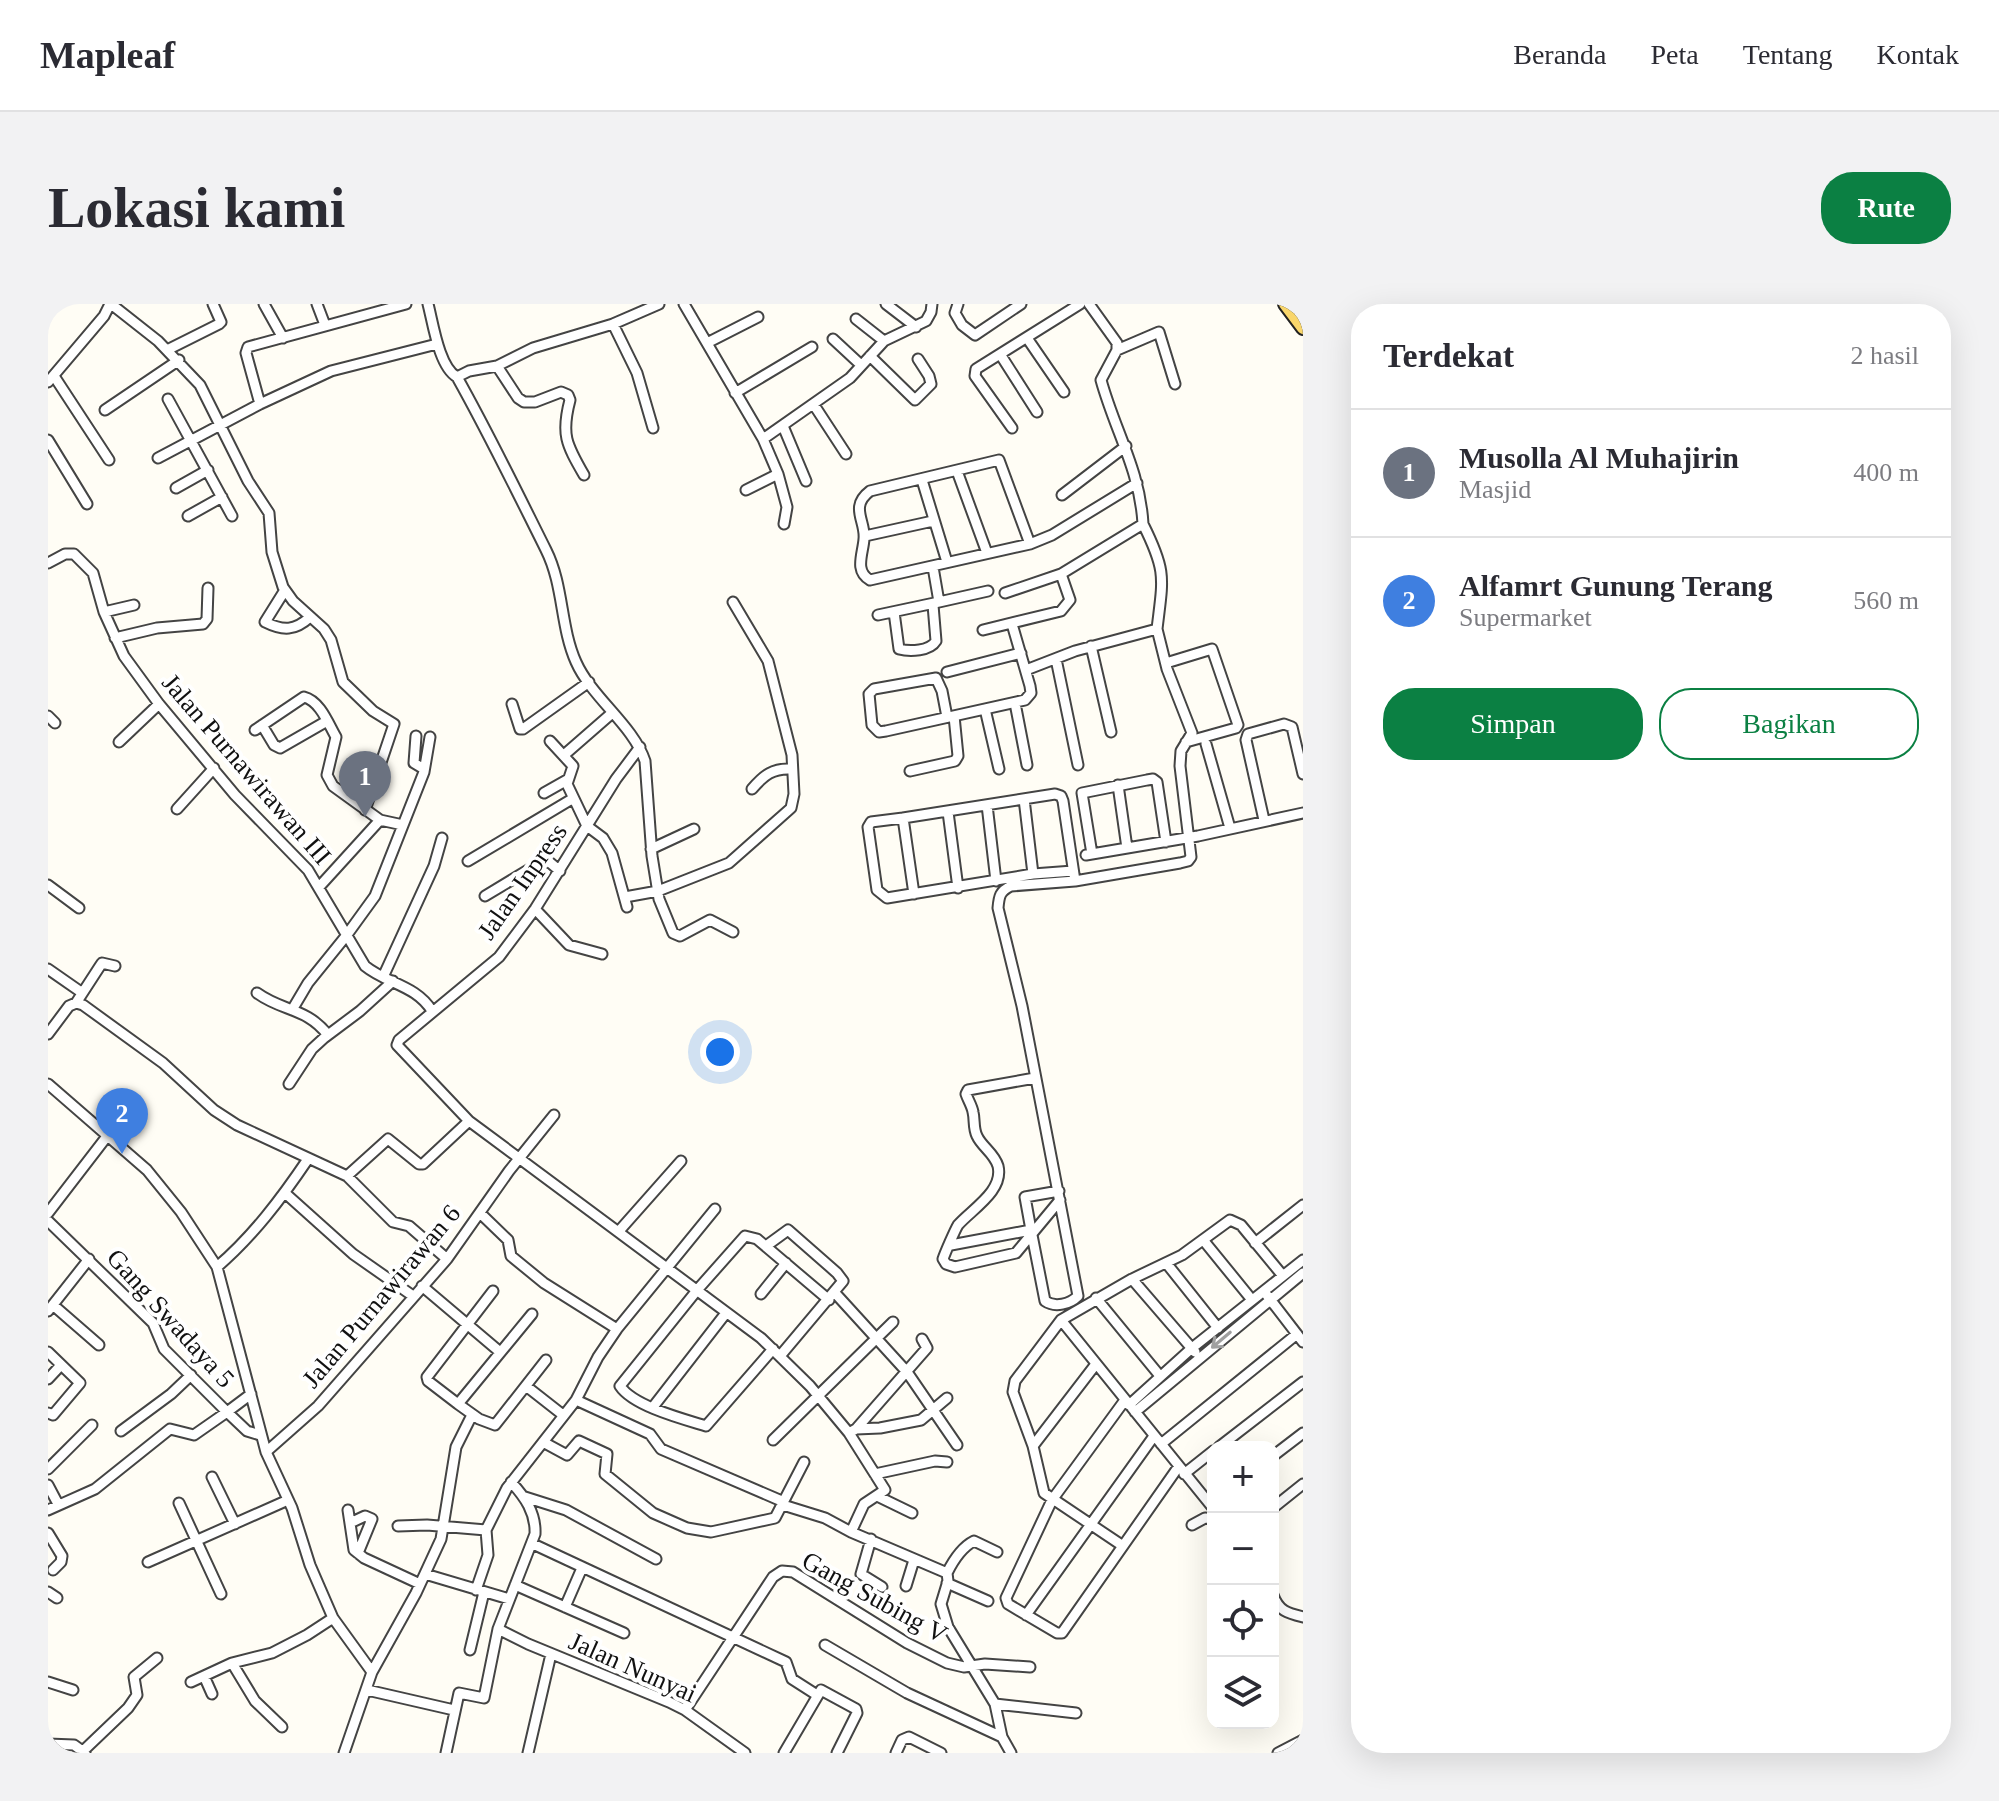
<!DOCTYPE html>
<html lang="id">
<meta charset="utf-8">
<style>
:root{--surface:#fff;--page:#f2f2f3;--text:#2b2b33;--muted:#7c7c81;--line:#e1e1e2;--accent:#0b8043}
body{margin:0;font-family:"Times New Roman",serif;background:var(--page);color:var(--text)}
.controls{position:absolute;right:24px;bottom:24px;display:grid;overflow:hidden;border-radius:16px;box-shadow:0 8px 32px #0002}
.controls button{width:72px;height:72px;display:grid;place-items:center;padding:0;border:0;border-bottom:2px solid var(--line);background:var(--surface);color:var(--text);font:40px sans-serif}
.you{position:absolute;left:672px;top:748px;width:28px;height:28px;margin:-20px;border:6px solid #fff;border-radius:50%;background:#1a73e8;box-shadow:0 0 0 12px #1a73e833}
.badge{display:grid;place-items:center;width:52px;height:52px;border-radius:50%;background:var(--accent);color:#fff;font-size:26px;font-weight:700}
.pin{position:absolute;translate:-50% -66px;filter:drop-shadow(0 2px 4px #0008)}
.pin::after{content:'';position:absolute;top:42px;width:28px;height:24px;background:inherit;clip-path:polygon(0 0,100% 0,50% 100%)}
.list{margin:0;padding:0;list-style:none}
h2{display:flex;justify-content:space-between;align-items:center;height:104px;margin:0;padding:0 32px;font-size:34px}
h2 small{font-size:26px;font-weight:400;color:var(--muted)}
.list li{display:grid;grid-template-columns:52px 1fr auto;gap:24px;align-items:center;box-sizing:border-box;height:128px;padding:0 32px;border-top:2px solid var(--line)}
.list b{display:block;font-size:30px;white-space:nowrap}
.list p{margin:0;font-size:26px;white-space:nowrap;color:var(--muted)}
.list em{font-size:26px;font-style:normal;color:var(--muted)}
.actions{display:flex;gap:16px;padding:24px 32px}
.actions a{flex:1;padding:18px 0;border:2px solid var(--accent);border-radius:32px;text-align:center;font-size:28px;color:var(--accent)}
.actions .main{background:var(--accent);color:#fff}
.icon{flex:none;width:44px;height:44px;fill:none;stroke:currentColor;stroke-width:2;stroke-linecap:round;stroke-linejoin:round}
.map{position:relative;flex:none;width:1255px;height:1449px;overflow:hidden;border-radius:32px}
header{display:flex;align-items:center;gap:48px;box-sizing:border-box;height:112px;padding:0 40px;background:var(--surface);border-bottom:2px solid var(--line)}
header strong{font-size:38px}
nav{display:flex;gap:44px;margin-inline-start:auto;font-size:28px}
.intro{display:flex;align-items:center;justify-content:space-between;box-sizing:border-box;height:192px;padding:0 48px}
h1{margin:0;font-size:56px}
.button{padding:20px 36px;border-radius:32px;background:var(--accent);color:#fff;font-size:28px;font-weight:700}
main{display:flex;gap:48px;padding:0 48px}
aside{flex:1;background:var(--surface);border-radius:32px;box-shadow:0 8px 32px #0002}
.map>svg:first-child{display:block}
</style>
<header>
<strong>Mapleaf</strong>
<nav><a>Beranda</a><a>Peta</a><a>Tentang</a><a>Kontak</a></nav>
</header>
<div class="intro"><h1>Lokasi kami</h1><a class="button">Rute</a></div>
<main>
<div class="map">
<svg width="1255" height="1449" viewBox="0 0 1255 1449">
<rect width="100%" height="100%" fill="#fffdf5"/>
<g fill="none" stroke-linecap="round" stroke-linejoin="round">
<g stroke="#444" stroke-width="13">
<path id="minor" d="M63,0l47,37 42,44 48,96 21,32 3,39 11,35 10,14 31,28 7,11 12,42 30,29 21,13 -29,86
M216,0l19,34
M269,0l8,21
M380,0c5,19 11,63 29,73 32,57 60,115 89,173 18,36 14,76 30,112 16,36 57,63 69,99l7,95 7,43 14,34 7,3 30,-16 23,12
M636,0l79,135 15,35 9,33 -3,17
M838,0l30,23
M910,0l-3,9 7,12 13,10 46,-31
M808,15l28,22
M565,20l24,49 16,55
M979,34l37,54
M785,35l28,26
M659,39l51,-26
M119,46l52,-26 2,-2 -8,-18
M1069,46l42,-18 16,52
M952,50l37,58
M822,52l45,44 16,-16 -2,-8 -11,-17
M449,62l21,32 6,4h11l26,-10 7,3 2,5c-9,34 -4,44 14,75
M6,72l55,84
M409,73l12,-6 28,-5 36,-18 80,-24 46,-20
M0,78l56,-66 6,-12
M687,89l77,-46
M120,95l64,117
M212,100l-14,-51 2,-6 158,-43
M766,101l32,49
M57,106l74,-50
M735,122l23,55
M964,124l-37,-52 1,-7 104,-65
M715,135l87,-61 34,-37 42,-20 5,-9 1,-8
M0,136l39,64
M110,154l102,-54 71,-33 106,-27
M909,167l30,82
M874,176l25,82
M128,184l32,-18
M698,186l32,-16
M1014,191l64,-49
M140,212l34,-19
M817,232l68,-15
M982,240l-31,-84 -129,31c-21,16 -4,30 -6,48 -1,15 -10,32 6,41l160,-36 22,-9 85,-52
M0,259l17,-9h9l19,19 11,39 20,44 35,48 76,91 73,75 57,96c22,18 51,19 67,45
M237,286l-20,32c18,9 30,9 45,-5
M957,289l56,-19 82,-50c-3,-54 -28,-93 -42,-144l16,-30v-7l-28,-39
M891,298l49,-11
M56,308l30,-7
M846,308l5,37c11,3 31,2 37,-8l-3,-36
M830,311l61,-13 -6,-35
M935,326l78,-19 9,-11 -9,-26
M67,334l42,-10 46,-4 4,-5 1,-31
M1043,342l20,86
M1008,355l22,106
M1118,359l46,-14 26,76 -2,3 -50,14
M978,366l49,-19 82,-22c6,-51 10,-57 -14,-105
M899,368l74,-19
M967,399l12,62
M464,400l8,25h3l66,-47
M937,405l14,60
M0,412l7,7
M899,413l-5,-26 -6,-13 -62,11 -5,5 3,31 7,7 7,-1 139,-31 6,-7 -1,-7 -18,-62
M214,421l12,20 6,3 47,-27
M207,426l49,-33c16,4 24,26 32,40l-9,38 6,11 47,34 23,5
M368,432l-2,27 10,6
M502,437l23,25 -6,18 20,42 16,12 9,15 15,54
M71,438l40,-38
M1158,440l24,84
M592,443l-24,32 -81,130 -36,48 -100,83 -2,5 72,76 292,217 49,48 39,47 36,57 -21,14 -13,28
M516,451l47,-41
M862,467l45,-10 3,-5 -4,-40
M1070,481l9,63
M704,485c12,-14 21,-21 39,-20
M496,489l23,-13
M976,495l9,75
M939,501l9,76
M129,505l37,-41
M900,508l10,76
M855,514l-32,4 -3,5 9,63 10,8 146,-24 40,-3
M1216,516l-18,-80 2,-6 36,-10 8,3 11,47
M603,545l43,-20
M1044,550l-10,-61 65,-13 6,-1 4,3 9,60
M1038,551l112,-19 105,-23
M420,557l104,-62
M0,581l31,23
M271,583l61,-67
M866,590l-11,-76 152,-24 6,2 2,5 12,80
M437,592l53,-32 10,-3 12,10
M577,593l33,-6 71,-28 62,-55 3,-14 -2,-39 -24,-94 -35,-59
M487,605l34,36 33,9
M0,665l33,23
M335,673l51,-111 8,-28
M209,689c26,19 49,14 71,42
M28,699l24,-37 2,-3 13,3
M244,706l16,-27 38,-47 29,-40 49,-124 6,-35
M0,730l21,-28 7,-3 7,2 80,58 51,47 23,15 110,51 46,46 16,4 38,33
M987,774l-67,12 -2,4c2,6 6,12 7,18 2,8 0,16 4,24 5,11 17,17 21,30 6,25 -26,43 -40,59 -3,5 -13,28 -15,34l3,5 9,3 61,-14 44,-53
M0,780l99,86 34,42 36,55 49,185 26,56 18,57 23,53 39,54 -28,81
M241,780l23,-35 12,-11 36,-27 33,-30
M299,872l41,-37 31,25h4l46,-43
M237,889l68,61 60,42
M0,909l60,-78
M432,909l28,27 3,16 33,27 73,46
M0,917l105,102 11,26 63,63 24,-18
M983,926l-6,-33 34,-6
M571,927l62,-70
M1156,937l48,59
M1207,939l48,-38
M903,941l80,-15 14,71c10,7 25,3 33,-5l-56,-290 -24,-98c1,-12 2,-17 13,-22l64,-5 105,-18 8,-2 3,-4 -11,-91 1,-15 11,-18 -25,-64 -10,-40
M718,942l22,-16 49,43 6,8 -63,75
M1119,960l51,64
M169,963c36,-31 64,-68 91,-108
M1084,975l63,73
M374,982l78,66
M787,989l72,79 50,73
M713,990l25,-31
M1218,990l37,48
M1048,994l64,78
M5,1001l46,40
M0,1007l41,-52
M484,1010l-74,90 21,15 16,6 51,-65
M1013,1016l152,188
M725,1045l-67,77c-23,-7 -73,-20 -86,-40l78,-97 47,-53 12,3 72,61
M0,1048l32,31 -27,32 -5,-2
M0,1075l13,-14
M478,1082l37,29
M528,1096l74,34 11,15 123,53
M1077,1096l-73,100 -46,98 2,6 49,29h5l117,-167
M410,1100l-30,-23 -1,-4 66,-86
M1081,1101l63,-57 111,-88
M605,1103l73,-94
M1087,1108l168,-139
M808,1125l24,-1 41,-8 26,-22
M73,1127l50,-37 20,-19
M801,1129l7,-4 71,-81 -5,-9
M725,1136l120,-118
M495,1138l24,13 12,-14 28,13 -2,20 48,39 34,15 24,4 64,-14 29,-56
M1113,1140l136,-110
M985,1142l63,-82
M1171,1143l84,-65
M218,1148l52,-46 129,-147 62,-88 45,-56
M1225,1152l30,-23
M0,1165l44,-44
M827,1170l60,-13 12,1
M1136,1170l29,-23
M164,1173l23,47
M0,1181l10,19
M829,1192l35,17
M477,1193l41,13 90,49
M131,1199l42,91
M735,1201l42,13 26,14 96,41 1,8 -7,23 7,23 47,77 7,33 9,16
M1225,1204l30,-24
M0,1206l47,-21 75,-60 24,6 33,-23 20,19 13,4
M300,1206l6,40 10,8 56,26
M302,1219l15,-7 7,3 -14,34
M1144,1221l13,-7 8,1
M350,1222l29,-1 59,5
M0,1229l14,23 -1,6 -8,8
M823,1235l-10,35 21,13
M485,1240l253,118 6,17 25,16
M1075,1242l-79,-53 -11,-47 -20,-54 2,-11 46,-61 71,-41 50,-24 48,-35 11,5 42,51
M100,1258l140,-62
M899,1269c6,-12 15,-26 27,-32l23,11
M377,1270l84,25
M899,1279l41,18
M467,1281l109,48
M858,1282l8,-26
M428,1286l12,-35 -2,-25 21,-42 69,-88 22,-43 19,-28 98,-120
M0,1288l9,6
M1225,1291c6,16 14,18 30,22
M517,1303l17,-39
M978,1311l128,-179
M450,1325l30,15 141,58 16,8 60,43
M777,1341l82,48 95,44
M422,1346l14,-58
M184,1359l23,38 27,26
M324,1368l44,-79 25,-54 15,-92 16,-32
M156,1372l8,18
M0,1378l25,8
M143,1378l41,-19 40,-10 35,-18 26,-17
M319,1386l87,20
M947,1400l81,9
M637,1406l88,-133 9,-6 11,1 114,71 40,20 17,4 21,-3 45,3
M0,1440l26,1 11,8
M35,1447l45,-43 9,-13 -3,-18 23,-19
M398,1449l13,-60 25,5 14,-69 37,-95c1,-21 -10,-37 -24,-52
M480,1449l23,-99
M736,1449l37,-63 35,19 1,4 -20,40
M848,1449l6,-13 7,-3 32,16
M1230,1449l25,-13"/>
</g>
<g stroke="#222" stroke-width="16">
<path id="major" d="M1237,0l18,24
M1252,0l3,5"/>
</g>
<use href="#minor" stroke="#fff" stroke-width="9"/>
<use href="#major" stroke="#f9d66b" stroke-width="12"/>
</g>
<defs><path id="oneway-shaft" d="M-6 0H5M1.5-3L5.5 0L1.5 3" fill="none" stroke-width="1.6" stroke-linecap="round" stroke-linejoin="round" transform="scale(2)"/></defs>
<use stroke="#a0a0a0" href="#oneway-shaft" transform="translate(1173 1036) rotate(140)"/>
<g text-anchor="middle" stroke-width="8" stroke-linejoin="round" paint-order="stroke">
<g font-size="26" fill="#111" stroke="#fff">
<text transform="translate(199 465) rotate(49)" y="9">Jalan Purnawirawan III</text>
<text transform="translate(474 577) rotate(-55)" y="9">Jalan Inpress</text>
<text transform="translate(333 992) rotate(-50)" y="9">Jalan Purnawirawan 6</text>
<text transform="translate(123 1014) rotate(48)" y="9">Gang Swadaya 5</text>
<text transform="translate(827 1293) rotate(29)" y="9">Gang Subing V</text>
<text transform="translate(585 1363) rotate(24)" y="9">Jalan Nunyai</text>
</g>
</g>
</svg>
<div class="controls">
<button>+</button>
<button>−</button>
<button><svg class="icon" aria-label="locate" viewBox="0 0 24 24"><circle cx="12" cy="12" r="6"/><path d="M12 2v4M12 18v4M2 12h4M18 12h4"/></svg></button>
<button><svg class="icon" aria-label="layers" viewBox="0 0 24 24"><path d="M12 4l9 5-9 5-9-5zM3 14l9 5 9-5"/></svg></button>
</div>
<div class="you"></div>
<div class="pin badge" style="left:317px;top:513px;background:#6b7280">1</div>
<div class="pin badge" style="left:74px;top:850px;background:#3f7fe0">2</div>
</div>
<aside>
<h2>Terdekat<small>2 hasil</small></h2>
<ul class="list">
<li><span class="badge" style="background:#6b7280">1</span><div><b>Musolla Al Muhajirin</b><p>Masjid</p></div><em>400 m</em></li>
<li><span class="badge" style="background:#3f7fe0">2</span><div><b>Alfamrt Gunung Terang</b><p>Supermarket</p></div><em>560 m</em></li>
</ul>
<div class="actions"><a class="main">Simpan</a><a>Bagikan</a></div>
</aside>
</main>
